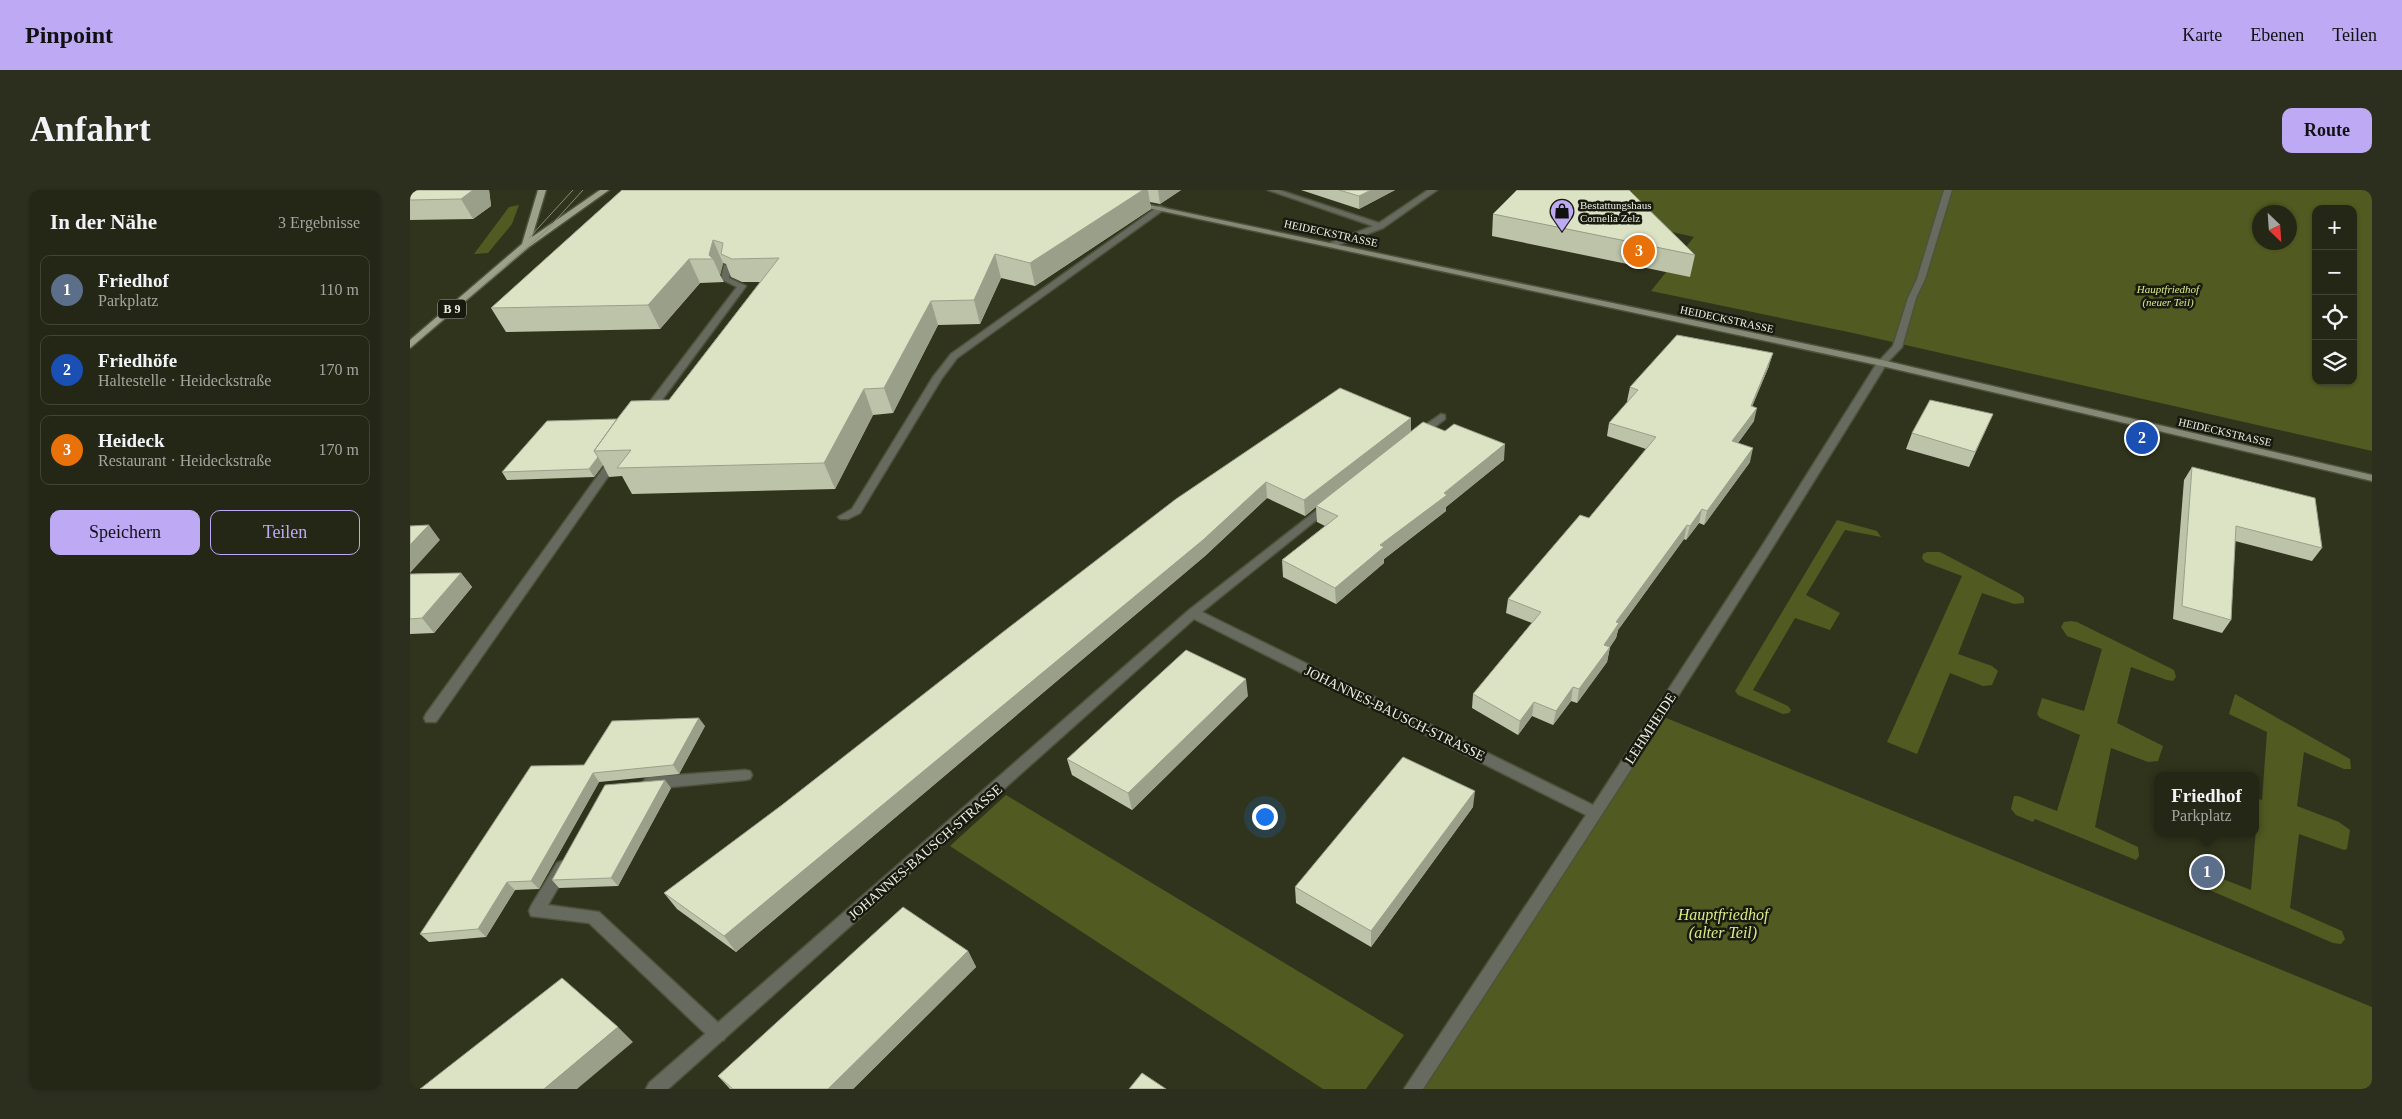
<!DOCTYPE html>
<html lang="de">
<meta charset="utf-8">
<style>
:root{--surface:#242715;--page:#2c2f1e;--text:#f1f3f6;--muted:#a3a5a0;--line:#414434;--accent:#bea9f4}
body{margin:0;font-family:Georgia,serif;background:var(--page);color:var(--text)}
.controls{position:absolute;right:15px;top:15px;display:grid;overflow:hidden;border-radius:10px;box-shadow:0 1px 4px #0004}
.controls button{width:45px;height:45px;display:grid;place-items:center;padding:0;border:0;border-bottom:1px solid var(--line);background:var(--surface);color:var(--text);font:25px sans-serif}
.compass{position:absolute;left:1842px;top:15px;width:45px;height:45px;border-radius:50%;background:var(--surface);box-shadow:0 1px 4px #0004;rotate:155deg}
.you{position:absolute;left:854px;top:626px;width:18px;height:18px;margin:-12px;border:4px solid #fff;border-radius:50%;background:#1a73e8;box-shadow:0 0 0 8px #1a73e833}
.badge{display:grid;place-items:center;width:32px;height:32px;border-radius:50%;background:var(--accent);color:#fff;font-size:16px;font-weight:700}
.pin{position:absolute;translate:-50% -50%;border:2px solid #fff;box-shadow:0 1px 5px #0006}
.popup{position:absolute;left:1744px;top:582px;width:105px;height:65px;box-sizing:border-box;display:grid;place-content:center;border-radius:10px;background:var(--surface);filter:drop-shadow(0 1px 4px #0005);font-size:16px;white-space:nowrap;color:var(--muted)}
.popup b{font-size:19px;color:var(--text)}
.popup::after{content:'';position:absolute;left:50%;top:100%;margin-left:-10px;border:10px solid transparent;border-top-color:var(--surface)}
.list{margin:0;padding:0;list-style:none}
h2{display:flex;justify-content:space-between;align-items:center;height:65px;margin:0;padding:0 20px;font-size:21px}
h2 small{font-size:16px;font-weight:400;color:var(--muted)}
.list li{display:grid;grid-template-columns:32px 1fr auto;gap:15px;align-items:center;box-sizing:border-box;height:70px;margin:0 10px 10px;padding:0 10px;border:1px solid var(--line);border-radius:10px}
.list b{display:block;font-size:19px;white-space:nowrap}
.list p{margin:0;font-size:16px;white-space:nowrap;color:var(--muted)}
.list em{font-size:16px;font-style:normal;color:var(--muted)}
.actions{display:flex;gap:10px;padding:15px 20px}
.actions a{flex:1;padding:11px 0;border:1px solid var(--accent);border-radius:10px;text-align:center;font-size:18px;color:var(--accent)}
.actions .main{background:var(--accent);color:#111}
.icon{flex:none;width:28px;height:28px;fill:none;stroke:currentColor;stroke-width:2;stroke-linecap:round;stroke-linejoin:round}
.map{position:relative;flex:none;width:1962px;height:899px;overflow:hidden;border-radius:10px}
header{display:flex;align-items:center;gap:30px;box-sizing:border-box;height:70px;padding:0 25px;background:var(--accent);color:#111}
header strong{font-size:24px}
nav{display:flex;gap:28px;margin-inline-start:auto;font-size:18px}
.intro{display:flex;align-items:center;justify-content:space-between;box-sizing:border-box;height:120px;padding:0 30px}
h1{margin:0;font-size:35px}
.button{padding:12px 22px;border-radius:10px;background:var(--accent);color:#111;font-size:18px;font-weight:700}
main{display:flex;gap:30px;padding:0 30px}
aside{flex:1;background:var(--surface);border-radius:10px;box-shadow:0 1px 4px #0004}
.map>svg:first-child{display:block}
</style>
<header>
<strong>Pinpoint</strong>
<nav><a>Karte</a><a>Ebenen</a><a>Teilen</a></nav>
</header>
<div class="intro"><h1>Anfahrt</h1><a class="button">Route</a></div>
<main>
<aside>
<h2>In der Nähe<small>3 Ergebnisse</small></h2>
<ul class="list">
<li><span class="badge" style="background:#5c6f8a">1</span><div><b>Friedhof</b><p>Parkplatz</p></div><em>110 m</em></li>
<li><span class="badge" style="background:#1a4fb4">2</span><div><b>Friedhöfe</b><p>Haltestelle · Heideckstraße</p></div><em>170 m</em></li>
<li><span class="badge" style="background:#e8710a">3</span><div><b>Heideck</b><p>Restaurant · Heideckstraße</p></div><em>170 m</em></li>
</ul>
<div class="actions"><a class="main">Speichern</a><a>Teilen</a></div>
</aside>
<div class="map">
<svg width="1962" height="899" viewBox="0 0 1962 899">
<rect width="100%" height="100%" fill="#30341c"/>
<path fill="#515a20" fill-rule="evenodd" d="M1209,0h753v261l-519,-118 -202,-42 43,-54 -35,-8zM1906,19h37v172h-37zM1850,22h30v30h-30z
M109,15l-7,19 -24,29 -14,1 35,-47z
M1427,330l40,11 4,6 -36,-7 -39,65 34,18 -10,17 -35,-12 -42,72 35,16 3,4 -2,3 -6,1 -45,-19 -3,-4z
M1517,362h13l80,42 4,4v5l-10,1 -32,-11 -24,61 34,12 6,5 -6,14 -9,1 -33,-13 -33,81 -30,-12 75,-166 -37,-14 -3,-4 1,-4z
M1661,431l6,1 97,48 2,7 -3,4 -6,-1 -36,-13 -14,56 46,23 -5,15 -10,1 -37,-14 -16,79 43,20 1,9 -3,4 -101,-41 -2,3 -17,-7 -5,-6 3,-13h4l39,15 23,-76 -40,-17 -3,-4 5,-16 42,13 18,-62 -35,-13 -6,-9 3,-5z
M1825,504l115,65 1,10h-7l-40,-17 -7,54 42,16 11,8 -3,19 -3,1 -45,-16 -9,74 52,23 3,8 -4,5 -8,-1 -133,-57 -1,-8 3,-4h8l41,16 6,-73 -1,-19 6,2 5,-68 -38,-18z
M1249,525l713,292v82h-957z
M596,605l398,240 -38,54h-43l-373,-243z"/>
<g fill="none" stroke-linecap="round" stroke-linejoin="round">
<g stroke="#4e523b" stroke-width="3">
<path id="lane" d="M858,0h11l100,33 49,-33h9l-54,38 -50,19h-3v-4l43,-17z
M1534,0h8l-27,89 -9,19 -14,49 -17,18h-6v-4l14,-15 15,-48 9,-19z
M749,16l7,2 -209,150 -15,20 -82,135 -12,6h-8l-2,-2 14,-8 81,-132 18,-23z
M314,75l7,2 -2,11 17,8 -96,130h-8v-4l95,-125 -16,-8z
M206,265l5,3 -185,264h-10l-2,-4 2,-4 186,-258z
M335,580l5,1 2,4 -2,4 -5,1 -95,9 -5,-2 -2,-4 2,-4 5,-2z
M152,671l5,2 3,4 -22,38 51,7 125,116 3,6 -3,6 -6,2 -6,-2 -123,-117 -58,-7 -2,-5 2,-5 26,-43z"/>
</g>
<g stroke="#4e523b" stroke-width="3">
<path id="street" d="M1472,170l5,3c-150,245 -307,486 -464,726h-19l182,-274 -392,-196 -526,470h-22l3,-6 540,-473 137,-107 4,-1 5,3 -133,107 391,193 169,-259 115,-183z
M1031,224l4,1v4l-23,18h-8v-4z"/>
</g>
<g stroke="#4e523b" stroke-width="3">
<path id="secondary" d="M721,11l751,159 490,115v6l-490,-115 -748,-161 -4,-2z"/>
</g>
<g stroke="#4e523b" stroke-width="3">
<path id="primary" d="M128,0h8l-14,47 68,-47h9l-80,57 -119,101v-8l112,-96z"/>
</g>
<use href="#lane" fill="#676a5e" fill-rule="evenodd"/>
<use href="#street" fill="#676a5e" fill-rule="evenodd"/>
<use href="#secondary" fill="#858977" fill-rule="evenodd"/>
<use href="#primary" fill="#9ca18a" fill-rule="evenodd"/>
<path stroke="#888c78" stroke-width="1" d="M119,48l44,-48
M0,158l136,-117 37,-41"/>
</g>
<path fill="#bdc3a9" d="M0,0h79l2,16 -18,13 -63,1z
M212,0h559l-21,14 -10,-2 1,7 -116,77 -34,-8 -21,46 -42,1 -45,88 -20,2 -38,74 -203,5 -10,-18 -13,1 -6,-12 -9,12 -87,3 -5,-8 115,-53 52,-19 91,-118h-18l-11,-5 -5,-13 -3,-1 -3,12 4,7 -24,1 -40,46 -154,3 -15,-24z
M891,0h94l-36,19z
M1083,24l202,41 -5,22 -198,-41z
M1359,176l-17,40 2,15 -16,22 12,19 -46,63 -5,-2 -13,17 -2,-1 -66,91 -2,8 -6,9 -3,15 -30,41 -6,-2 -18,24 -21,-9 -14,19 -46,-27 1,-14 59,-71 -26,-10 2,-14 81,-81 57,-69 -39,-13 2,-13 19,-22h-1l3,-14z
M1583,224l-24,53 -63,-18 6,-16z
M1001,242l93,28 -58,47v4l-62,48v4l-48,41 -53,-27 -1,-17 43,-34 -8,-4 -1,-15 -11,9 -38,-18 -62,58 -469,396 -59,-43 -13,-16 118,-88 394,-306z
M1782,277l130,81 -10,13 -77,-20 -4,79 -9,13 -49,-14 11,-139z
M51,383l11,14 -38,46 -24,1v-60z
M838,506l-116,114 -60,-35 -5,-16z
M295,536l-26,48 -80,8 -60,107 -24,1 -29,47 -57,5 -9,-8 164,-169z
M261,598l-53,98 -59,2 -7,-8z
M1063,617l-102,140 -75,-44 -1,-16z
M558,761l8,16 -123,122h-123l-12,-13z"/>
<path fill="#9a9f8a" d="M63,0h16l2,16 -18,13 -12,-20z
M733,0h5l3,19 -116,77 -5,-23z
M748,0h23l-21,14z
M961,0h24l-36,19v-13z
M303,50l10,23 -3,12 -7,-16 -4,-4z
M585,64l6,24 -21,46 -6,-24z
M279,69l11,24 -40,46 -12,-24z
M521,111l7,24 -45,88 -9,-25z
M1363,163l-4,13 -22,53 4,-13z
M454,199l9,26 -38,74 -11,-26z
M1347,218l-3,13 -25,34 3,-14z
M1001,228v15l-95,73v1l-11,9 -1,-16z
M1095,254l-1,16 -58,47v4l-62,48v4l-48,41 -1,-16 45,-43z
M1343,258l-3,14 -46,63 3,-14z
M188,267l5,8 -9,12 -5,-8z
M856,292l1,16 -62,58 -469,396 -12,-16z
M1292,319l-3,14 -13,17 4,-14z
M19,335l11,15 -30,33v-28z
M1277,335l-3,14 -66,91 -2,8 -14,21 8,-12 -3,15 -30,41 2,-14 37,-67z
M51,383l11,14 -38,46 -12,-15z
M836,489l2,17 -116,114 -4,-17z
M1163,497l-2,14 -18,24 3,-14z
M1124,512l-2,14 -14,19 2,-14z
M289,528l6,8 -26,48 -6,-9z
M183,583l6,9 -60,107 -8,-8z
M255,590l6,8 -53,98 -7,-8z
M1065,601l-2,16 -102,140v-16z
M97,692l8,8 -29,47 -8,-8z
M558,761l8,16 -123,122h-25z
M208,837l15,15 -56,47h-33z"/>
<path fill="#dce3c5" stroke="#9a9f8a" d="M0,0h63l-12,9 -51,1z
M212,0h521l-113,73 -35,-9 -21,46 -43,1 -47,87 -20,1 -40,74 -207,5 14,-18 -37,1 20,-28 17,-22 38,-1 110,-142 -47,1 -11,-5 2,-11 -10,-3 -4,15 4,4h-24l-41,46 -157,3z
M929,0h32l-12,6z
M1107,0h112l66,65 -202,-41z
M1267,145l96,18 -22,53 6,2 -25,33 21,7 -46,63 -5,-2 -12,17 -3,-1 -71,97 3,1 -15,22 6,2 -31,42 -6,-2 -17,24 -22,-9 -14,19 -47,-27 68,-82 -33,-13 72,-84 9,3 67,-81 -47,-14 29,-33 -8,-3z
M930,198l71,30 -107,82 -38,-18 -63,58 -479,396 -60,-43 118,-88 221,-173 173,-133z
M1520,210l63,14 -18,38 -63,-19z
M207,229l-23,32 4,6 -9,12 -87,3 45,-51z
M1013,232l22,9 9,-7 51,20 -61,49 3,2 -67,50 4,2 -49,41 -53,-28 56,-44 -22,-10z
M1782,277l123,31 7,50 -86,-22 -5,94 -49,-14z
M19,335l-19,20v-19z
M51,383l-39,45 -12,1v-45z
M776,460l60,29 -118,114 -61,-34z
M289,528l-26,47 -80,8 -62,108 -24,1 -29,47 -58,5 111,-168 53,-1 28,-44z
M993,567l72,34 -104,140 -76,-44z
M255,590l-54,98 -59,2 53,-95z
M493,717l65,44 -140,138h-95l-15,-13z
M152,788l56,49 -74,62h-124z
M732,883l24,16h-37z"/>
<defs>
<g id="shop-pin" transform="scale(1.25)"><path d="M0 17L-7.5 6A9.5 9.5 0 1 1 7.5 6Z" fill="#bea9f4" stroke="#181a10"/><path d="M-5-2.5h2.3a2.7 3.5 0 0 1 5.4 0H5L5.5 6h-11ZM-1.5-2.5h3a1.5 2.3 0 0 0-3 0Z" fill="#111"/></g>
</defs>
<g fill-rule="evenodd">
<use href="#shop-pin" x="1152" y="21"/>
</g>
<g text-anchor="middle" stroke-width="5" stroke-linejoin="round" paint-order="stroke">
<g font-size="11" fill="#ecefe0" stroke="#181a10" text-anchor="start">
<text x="1170" y="19">Bestattungshaus<tspan x="1170" dy="13">Cornelia Zelz</tspan></text>
</g>
<g font-size="11" fill="#ecefe0" stroke="#181a10">
<text transform="translate(921 43) rotate(12)" y="4">HEIDECKSTRASSE</text>
<text transform="translate(1317 129) rotate(12)" y="4">HEIDECKSTRASSE</text>
<text transform="translate(1815 242) rotate(13)" y="4">HEIDECKSTRASSE</text>
</g>
<g font-size="11" font-style="italic" fill="#daeb87" stroke="#181a10">
<text x="1758" y="103">Hauptfriedhof<tspan x="1758" dy="13">(neuer Teil)</tspan></text>
</g>
<rect fill="#181a10" stroke="#acafa2" stroke-width="1" x="28" y="109.5" width="28" height="19" rx="4"/>
<g font-size="12" font-weight="bold" fill="#ecefe0">
<text x="42" y="123">B 9</text>
</g>
<g font-size="14" fill="#ecefe0" stroke="#181a10">
<text transform="translate(985 523) rotate(26)" y="5">JOHANNES-BAUSCH-STRASSE</text>
<text transform="translate(1240 538) rotate(-57)" y="5">LEHMHEIDE</text>
<text transform="translate(515 662) rotate(-41)" y="5">JOHANNES-BAUSCH-STRASSE</text>
</g>
<g font-size="16" font-style="italic" fill="#daeb87" stroke="#181a10">
<text x="1313" y="730">Hauptfriedhof<tspan x="1313" dy="18">(alter Teil)</tspan></text>
</g>
</g>
</svg>
<div class="controls">
<button>+</button>
<button>−</button>
<button><svg class="icon" aria-label="locate" viewBox="0 0 24 24"><circle cx="12" cy="12" r="6"/><path d="M12 2v4M12 18v4M2 12h4M18 12h4"/></svg></button>
<button><svg class="icon" aria-label="layers" viewBox="0 0 24 24"><path d="M12 4l9 5-9 5-9-5zM3 14l9 5 9-5"/></svg></button>
</div>
<svg class="compass" viewBox="-18 -18 36 36"><path d="M0-13l5 13h-10z" fill="#e53935"/><path d="M0 13l5-13h-10z" fill="#a3a5a0"/></svg>
<div class="you"></div>
<div class="pin badge" style="left:1797px;top:682px;background:#5c6f8a">1</div>
<div class="popup"><b>Friedhof</b>Parkplatz</div>
<div class="pin badge" style="left:1732px;top:248px;background:#1a4fb4">2</div>
<div class="pin badge" style="left:1229px;top:61px;background:#e8710a">3</div>
</div>
</main>
